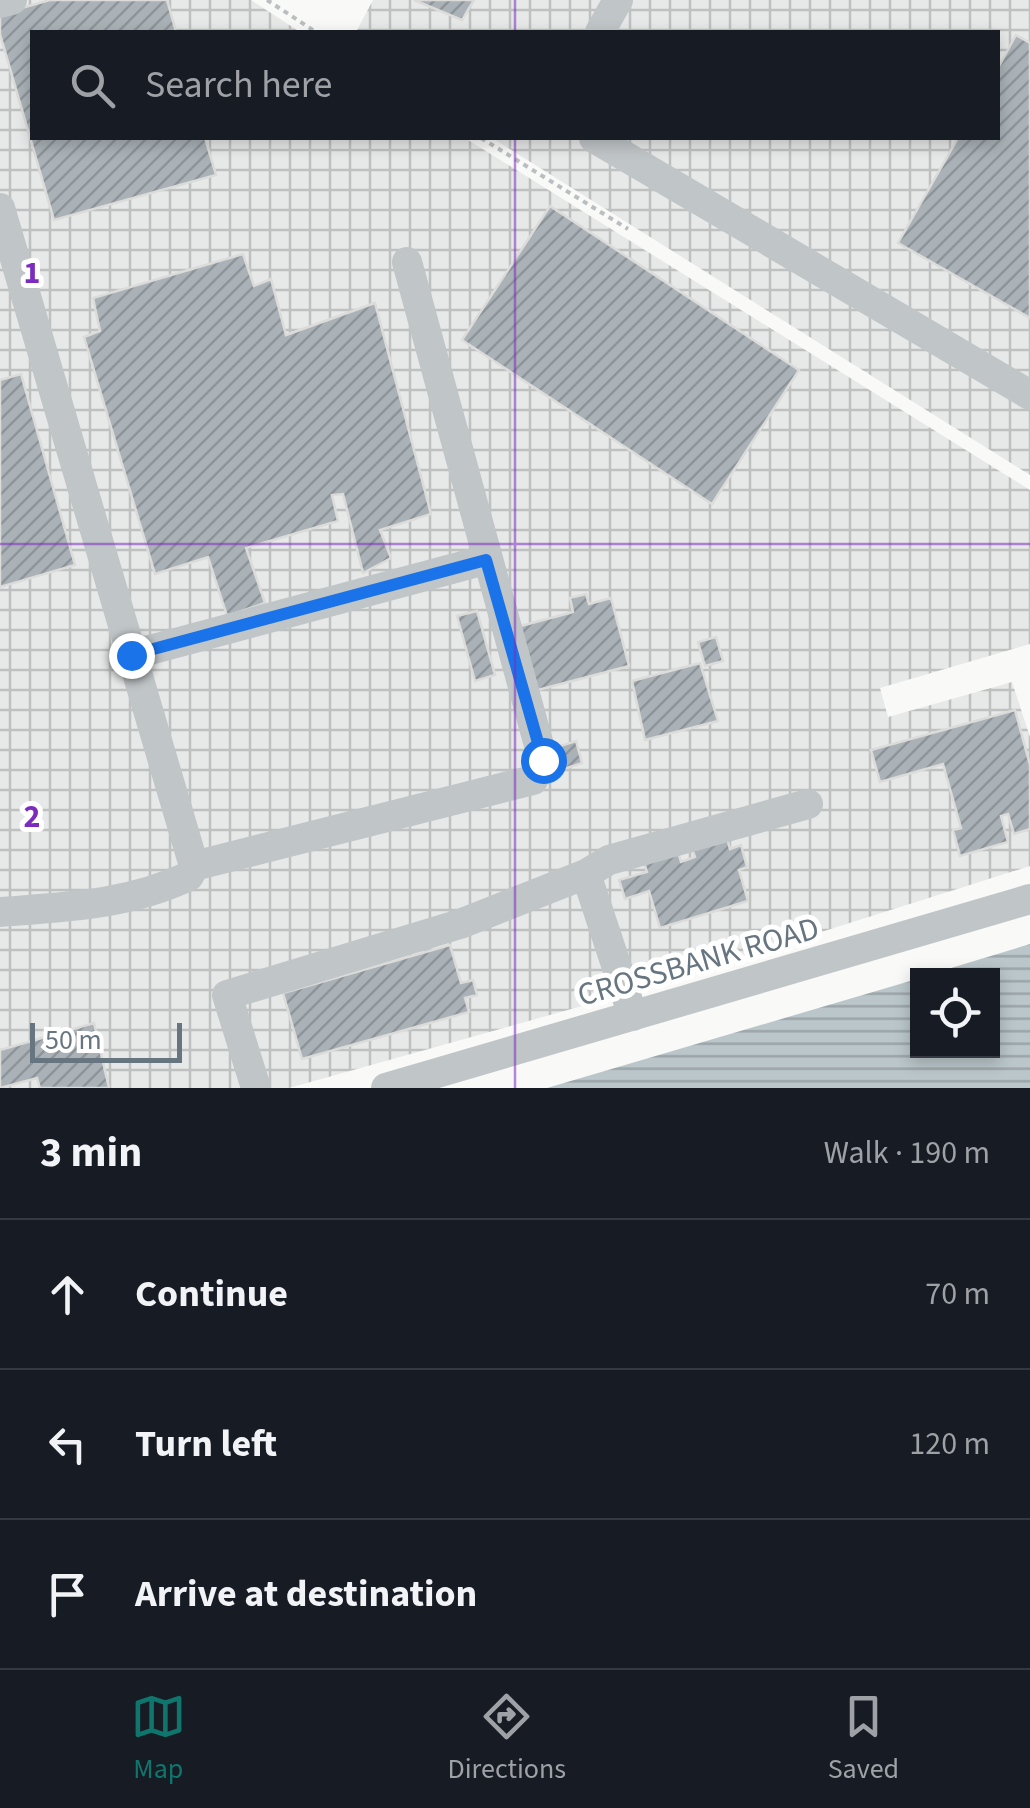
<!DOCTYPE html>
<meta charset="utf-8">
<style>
:root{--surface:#171b24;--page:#242831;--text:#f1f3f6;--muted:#9ea1a6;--line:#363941;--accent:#0f766e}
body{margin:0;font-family:"Source Sans 3",sans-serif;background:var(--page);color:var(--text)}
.controls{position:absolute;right:30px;bottom:30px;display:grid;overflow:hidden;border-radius:0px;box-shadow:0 5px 15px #0003}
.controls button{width:90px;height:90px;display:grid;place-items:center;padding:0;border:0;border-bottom:2px solid var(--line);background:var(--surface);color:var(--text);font:50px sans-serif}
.scale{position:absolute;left:30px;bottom:25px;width:152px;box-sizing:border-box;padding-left:10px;border:5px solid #667580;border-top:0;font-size:28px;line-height:35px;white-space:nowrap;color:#667580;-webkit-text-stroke:8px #fff;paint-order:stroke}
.stop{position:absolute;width:30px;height:30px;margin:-22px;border:8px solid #1a73e8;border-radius:50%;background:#fff}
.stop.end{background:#1a73e8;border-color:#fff;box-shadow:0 2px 10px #0008}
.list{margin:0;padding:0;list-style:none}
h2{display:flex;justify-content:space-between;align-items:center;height:130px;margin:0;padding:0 40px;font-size:42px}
h2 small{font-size:32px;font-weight:400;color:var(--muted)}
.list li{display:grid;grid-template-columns:65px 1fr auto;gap:30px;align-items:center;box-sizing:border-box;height:150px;padding:0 40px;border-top:2px solid var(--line)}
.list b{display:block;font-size:38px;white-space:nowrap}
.list em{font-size:32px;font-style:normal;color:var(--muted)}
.icon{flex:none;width:55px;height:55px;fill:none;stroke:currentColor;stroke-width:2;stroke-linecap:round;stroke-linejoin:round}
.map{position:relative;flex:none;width:1030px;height:1088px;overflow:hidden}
.search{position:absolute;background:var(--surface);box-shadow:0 5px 15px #0003;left:30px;right:30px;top:30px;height:110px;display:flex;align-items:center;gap:25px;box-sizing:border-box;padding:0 35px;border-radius:0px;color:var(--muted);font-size:38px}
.sheet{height:580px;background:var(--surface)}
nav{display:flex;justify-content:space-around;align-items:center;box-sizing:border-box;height:140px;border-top:2px solid var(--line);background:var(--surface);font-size:28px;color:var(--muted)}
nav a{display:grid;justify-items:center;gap:5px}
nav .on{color:var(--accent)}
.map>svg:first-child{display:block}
</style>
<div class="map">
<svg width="1030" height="1088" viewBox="0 0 1030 1088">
<defs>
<pattern id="industrial-grid" width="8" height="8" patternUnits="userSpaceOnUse" patternTransform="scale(2.5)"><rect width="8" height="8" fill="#e7e8e8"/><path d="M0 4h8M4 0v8" fill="none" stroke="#bfc1c1"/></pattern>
<pattern id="water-rules" width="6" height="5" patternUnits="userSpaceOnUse" patternTransform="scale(2.5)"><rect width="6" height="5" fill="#bac6ca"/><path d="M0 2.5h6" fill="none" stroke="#9ba5a9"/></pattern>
<pattern id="building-hatch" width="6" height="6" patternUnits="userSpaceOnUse" patternTransform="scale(2.5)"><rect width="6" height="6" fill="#aab2b7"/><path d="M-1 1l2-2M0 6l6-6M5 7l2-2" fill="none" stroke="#8e959a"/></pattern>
</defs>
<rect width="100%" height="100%" fill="#f9f9f7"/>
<path fill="url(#industrial-grid)" d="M0,0h251l49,32h-268v106h433l565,352v154l-150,44 8,29 124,-35 18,55v129l-405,128 -336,94h-289z
M373,0h657v475l-538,-337h506v-106h-642z"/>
<path fill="url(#water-rules)" d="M1030,944v144h-483l370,-109 1,71h74v-74l-64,-1z"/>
<path fill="url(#building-hatch)" stroke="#dbdbd9" stroke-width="2.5" d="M50,0h117l9,32h-144v106h173l11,37 -162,45 -54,-186v-20z
M414,0h60l-12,20z
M1016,35l14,8v275l-132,-75 60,-105h40v-70z
M550,206l249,164 -87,134 -250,-164z
M243,254l11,32 17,-7 15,56 89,-32 56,211 -51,16 11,28 -28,15 -20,-79 -11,1 6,26 -92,27 19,55 -38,13 -19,-59 -53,17 -71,-237 16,-6 -7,-33z
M21,374l54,191 -75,22v-207z
M586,594l3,10 22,-6 18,68 -95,25 -17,-64 56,-15 -3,-14z
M477,611l18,64 -20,6 -18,-65z
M716,637l7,24 -18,5 -7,-24z
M700,663l18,58 -73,19 -13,-59z
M1015,710l15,55v64l-16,5 -6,-20 -7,2 7,26 -48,14 -7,-26 8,-2 -18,-64 -63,18 -9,-32z
M576,741l6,22 -18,6 -7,-22z
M726,835l4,14 11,-4 6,22 -8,3 9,31 -88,27 -11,-37 -24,8 -6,-19 28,-8 -3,-9 34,-11 3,10 14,-5 -3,-9z
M450,945l11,38 12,-3 4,15 -12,3 4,14 -167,47 -19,-66z
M94,1023l15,65h-69l-3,-10 -37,10v-38z"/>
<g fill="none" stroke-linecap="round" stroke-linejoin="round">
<path stroke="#bbbec0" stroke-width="4" stroke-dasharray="5 5" stroke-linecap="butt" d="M267,0l49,32
M481,138l147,91"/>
<path stroke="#c0c5c8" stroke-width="30" d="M0,3l12,-3
M600,32l18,-32
M594,138l436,257
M0,208l194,658 339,-86 10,-20 -136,-498
M131,655l354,-95
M586,874l23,-14 199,-56
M0,912c65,-5 129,-7 189,-36l5,-10
M256,1088l-29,-93 233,-71 126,-50 47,142
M386,1088l644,-189"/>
</g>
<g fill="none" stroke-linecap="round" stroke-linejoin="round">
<path stroke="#1a73e8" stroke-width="12" d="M131,655l355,-95 57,200"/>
</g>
<path fill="none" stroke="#7b2cbf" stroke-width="2.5" stroke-opacity="0.55" d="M515,0v32M515,138v950M0,544h1030"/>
<g text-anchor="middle" stroke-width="10" stroke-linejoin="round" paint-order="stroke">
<g font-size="32" fill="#667580" stroke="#fff">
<text transform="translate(698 961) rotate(-16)" y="11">CROSSBANK ROAD</text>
</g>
</g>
<g font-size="32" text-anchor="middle" font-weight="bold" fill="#7b2cbf" stroke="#fff" stroke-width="10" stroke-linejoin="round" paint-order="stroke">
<text x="32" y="283">1</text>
<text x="32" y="827">2</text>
</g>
</svg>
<div class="controls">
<button><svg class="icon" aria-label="locate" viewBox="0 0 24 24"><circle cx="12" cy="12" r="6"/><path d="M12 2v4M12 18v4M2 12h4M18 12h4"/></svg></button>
</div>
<div class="scale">50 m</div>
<div class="stop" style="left:543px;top:760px"></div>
<div class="stop end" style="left:131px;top:655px"></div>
<div class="search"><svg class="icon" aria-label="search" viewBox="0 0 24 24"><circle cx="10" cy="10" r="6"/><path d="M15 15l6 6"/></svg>Search here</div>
</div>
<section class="sheet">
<h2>3 min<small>Walk · 190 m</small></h2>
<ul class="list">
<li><svg class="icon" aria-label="ahead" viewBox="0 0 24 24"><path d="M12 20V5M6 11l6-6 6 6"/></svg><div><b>Continue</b></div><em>70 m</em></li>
<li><svg class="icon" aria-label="left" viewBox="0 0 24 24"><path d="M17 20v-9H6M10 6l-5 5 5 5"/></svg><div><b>Turn left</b></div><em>120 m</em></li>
<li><svg class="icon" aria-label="arrive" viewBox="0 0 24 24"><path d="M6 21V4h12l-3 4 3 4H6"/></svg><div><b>Arrive at destination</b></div></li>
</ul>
</section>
<nav>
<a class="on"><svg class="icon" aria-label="map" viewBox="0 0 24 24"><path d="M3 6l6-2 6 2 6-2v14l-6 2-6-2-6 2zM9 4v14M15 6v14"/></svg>Map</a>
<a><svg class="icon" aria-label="directions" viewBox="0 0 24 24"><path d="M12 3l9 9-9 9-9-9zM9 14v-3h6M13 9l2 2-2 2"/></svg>Directions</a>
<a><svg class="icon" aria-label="saved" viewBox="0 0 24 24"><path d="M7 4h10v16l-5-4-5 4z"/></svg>Saved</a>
</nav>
